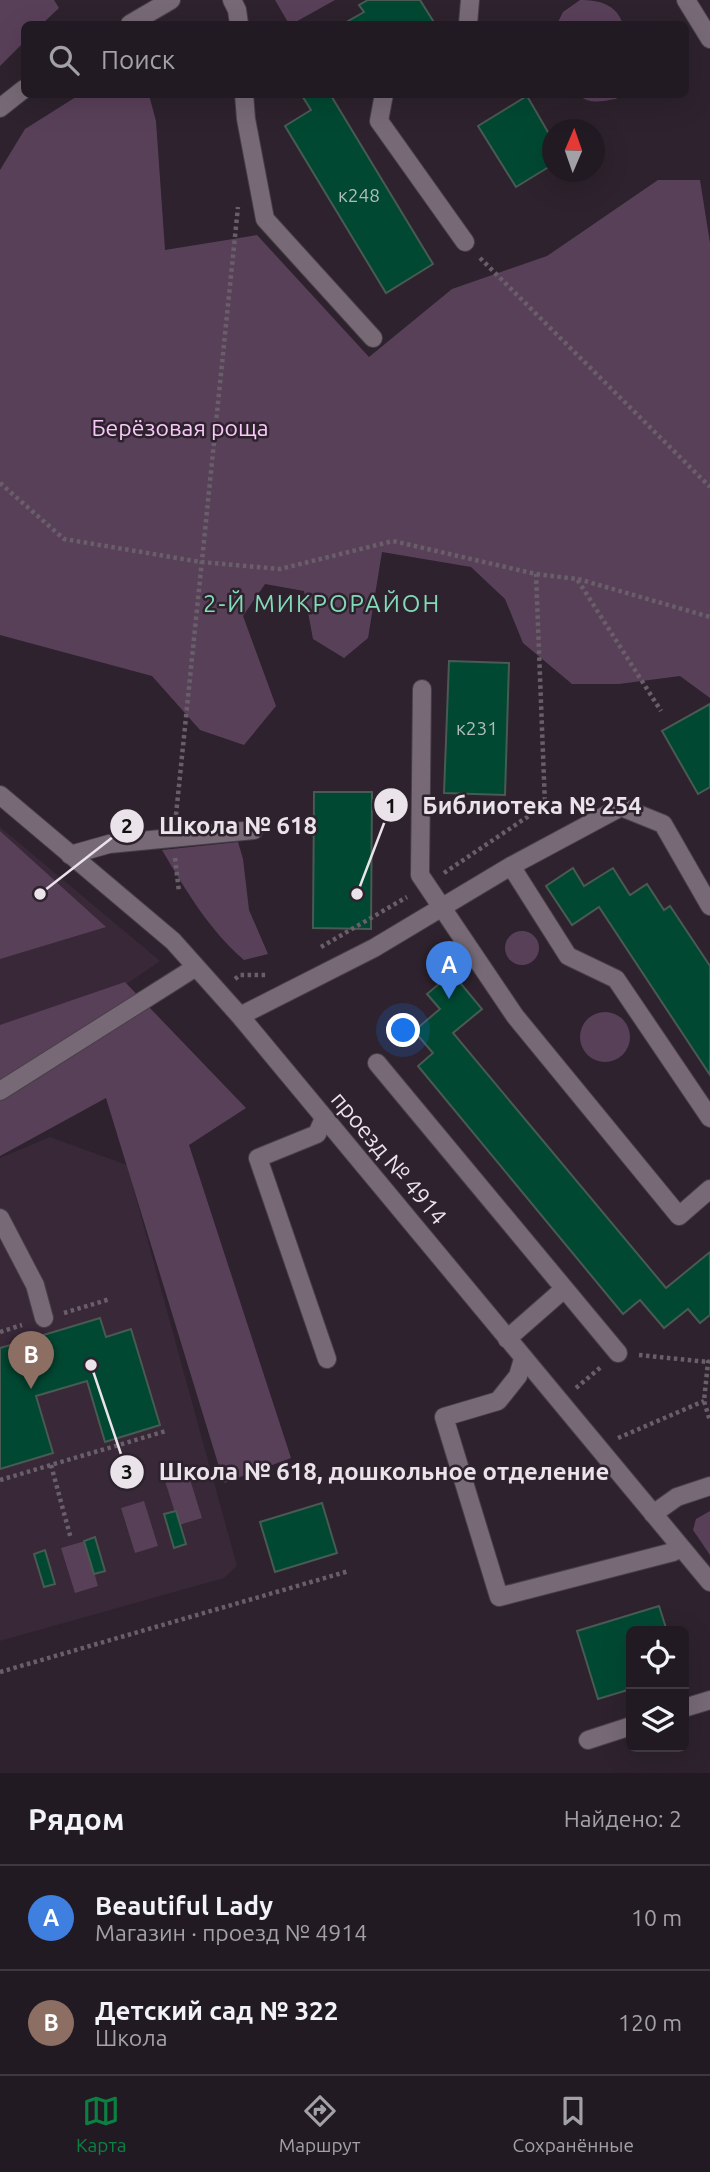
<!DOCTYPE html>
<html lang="ru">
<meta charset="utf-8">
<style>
:root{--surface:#221a22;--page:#2e272f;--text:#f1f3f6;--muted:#a2a1a5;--line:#3f3840;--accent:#0b8043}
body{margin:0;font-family:Ubuntu,sans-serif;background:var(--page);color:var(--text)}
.controls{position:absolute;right:21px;bottom:21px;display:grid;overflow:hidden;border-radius:10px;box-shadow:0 7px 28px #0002}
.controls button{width:63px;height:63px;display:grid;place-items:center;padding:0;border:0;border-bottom:2px solid var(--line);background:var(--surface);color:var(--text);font:35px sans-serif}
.compass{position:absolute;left:542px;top:119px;width:63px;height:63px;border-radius:50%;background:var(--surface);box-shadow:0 7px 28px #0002;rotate:2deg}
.you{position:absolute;left:404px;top:1031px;width:24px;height:24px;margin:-18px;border:5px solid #fff;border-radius:50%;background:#1a73e8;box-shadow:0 0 0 10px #1a73e833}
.badge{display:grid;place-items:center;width:46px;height:46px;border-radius:50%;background:var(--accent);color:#fff;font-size:23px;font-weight:700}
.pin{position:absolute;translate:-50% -58px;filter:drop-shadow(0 2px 4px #0008)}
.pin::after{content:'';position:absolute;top:37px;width:24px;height:21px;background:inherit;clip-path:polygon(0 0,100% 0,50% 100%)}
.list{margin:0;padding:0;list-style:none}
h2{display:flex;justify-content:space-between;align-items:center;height:91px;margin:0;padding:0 28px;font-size:30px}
h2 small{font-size:23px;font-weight:400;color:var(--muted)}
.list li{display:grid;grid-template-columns:46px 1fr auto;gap:21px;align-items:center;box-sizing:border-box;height:105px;padding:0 28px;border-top:2px solid var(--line)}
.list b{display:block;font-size:26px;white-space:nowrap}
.list p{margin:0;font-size:23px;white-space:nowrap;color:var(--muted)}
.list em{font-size:23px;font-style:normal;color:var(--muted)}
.icon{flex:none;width:38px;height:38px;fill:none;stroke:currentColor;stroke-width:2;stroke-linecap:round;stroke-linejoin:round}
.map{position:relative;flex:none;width:710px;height:1773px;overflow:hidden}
.search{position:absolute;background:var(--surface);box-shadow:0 7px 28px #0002;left:21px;right:21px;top:21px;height:77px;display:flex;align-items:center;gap:18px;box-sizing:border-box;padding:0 24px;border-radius:10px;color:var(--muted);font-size:26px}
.sheet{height:301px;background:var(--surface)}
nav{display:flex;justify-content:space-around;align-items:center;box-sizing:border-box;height:98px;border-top:2px solid var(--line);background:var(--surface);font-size:19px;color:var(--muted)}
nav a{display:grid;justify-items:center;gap:4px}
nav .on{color:var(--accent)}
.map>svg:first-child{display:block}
</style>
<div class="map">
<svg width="710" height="1773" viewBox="0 0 710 1773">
<rect width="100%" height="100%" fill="#2d222d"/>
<path fill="#382838" d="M0,827l160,134 -160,110z
M50,1137l77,28 110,401 -13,12 -224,63v-483z"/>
<path fill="#594059" d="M0,0h54l5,8 -17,16h-18v18l-24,24z
M275,0h60l-43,24h-3z
M580,0c19,0 36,4 43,24h-66l6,-12z
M79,95h70l7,26 9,129 92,-15 112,122 83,-68 95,-33 111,-76h42l10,63v455l-30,-22 -61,8h-47l-49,-41 -18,-44 -34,-32 -89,-15 -14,86 -24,20 -31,-19 -9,-48 -39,-7 -22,32 33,90 -32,39 -44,-15 -48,-54 -152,-41v-465l25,-41z
M579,95h41l-4,4c-14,2 -26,6 -37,-4z
M0,831l106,96 -106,32z
M238,842l5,17 6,51 19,44 -24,6c-35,-30 -59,-71 -82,-110z
M505 948a17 17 0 1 1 34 0a17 17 0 1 1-34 0Z
M125,982l121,126 -57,37 102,313 -67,25 -118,-385 -106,58v-131z
M580 1037a25 25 0 1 1 50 0a25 25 0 1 1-50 0Z
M188,1473l14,45 -23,7 -14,-44z
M144,1501l14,45 -23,7 -14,-45z
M710,1511v44l-17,-25 3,-11z
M85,1541l13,45 -23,7 -14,-45z"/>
<path fill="#004832" stroke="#495a53" stroke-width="2" d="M368,0h52l15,24h-92l21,-12 -5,-7z
M301,94h29l103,170 -47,29 -101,-167 26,-16z
M527,96l25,43v26l-36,22 -38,-61z
M449,661l60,2 -4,132 -61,-2z
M710,704v83l-12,7 -36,-63z
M314,792h58l-1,137 -58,-1z
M573,868l11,18 29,-18 17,27 17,-11 17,26 6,-4 40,60v109l-111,-168 -27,18 -26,-39z
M452,973l30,36 -29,24 213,255 44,-36v63l-10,8 -12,-14 -24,19 -24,-28 -17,14 -205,-248 15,-13 -19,-22 26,-22 -13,-15z
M100,1318l6,19 25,-8 29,96 -55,17 -18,-61 -51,15 17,57 -53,16v-121z
M322,1503l15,50 -62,19 -15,-50z
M176,1511l10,33 -12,4 -10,-34z
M95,1537l10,34 -11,3 -10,-33z
M45,1550l10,34 -11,3 -10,-33z
M659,1606l8,25h-36v58l-33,10 -21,-68z"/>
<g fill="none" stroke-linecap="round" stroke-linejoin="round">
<g stroke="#483f48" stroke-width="20">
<path id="minor" d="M232,0l5,10 2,14
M686,0l24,39
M130,24l41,-24
M468,24l2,-24
M244,94l2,25 19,100 108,119
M384,94l-5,27 86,121
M0,108l24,-19
M422,689l-2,186 95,141 164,200 31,-27
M0,795l173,146 67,75 470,566
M70,855l39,-11 145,-14
M511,866l57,90 48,23 94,139
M240,1016l134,-68 137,-82 110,-59 42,17 47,82
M377,1063l241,290
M0,1091l196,-124
M324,1118l-7,16 -59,24 69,201
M0,1218l35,67 9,33
M507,1339l57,-50
M523,1359l-5,17 -20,25 -54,16 55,180 174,-45 8,-4
M653,1514l24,-17 33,-11
M684,1708l26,-8
M588,1740l43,-14"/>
</g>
<path stroke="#695f69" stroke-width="4.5" stroke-dasharray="3.5 3.5" stroke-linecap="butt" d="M480,258l230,229
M0,483l64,56 137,23 79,7 113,-28 143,33 41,5 84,132
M578,579l132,38
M176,815l62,-608
M175,858l4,34
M444,873l101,-68 -9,-231
M321,947l86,-50
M235,979l5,-4h27
M64,1313l46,-14
M0,1332l22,-7
M639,1355l69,7
M710,1361l-2,1 -4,39 6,20
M576,1388l25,-21
M618,1438l86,-37
M51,1465l20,74
M0,1480l166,-49
M0,1672l349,-101"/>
<use href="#minor" stroke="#776a76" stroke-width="18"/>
</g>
<g text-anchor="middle" stroke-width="5" stroke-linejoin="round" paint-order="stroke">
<g font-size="19" fill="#b0bcbc">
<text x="359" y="202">к248</text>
<text x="477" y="735">к231</text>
</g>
<g font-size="23" fill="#f9c8f8" stroke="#2d222d">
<text x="180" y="436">Берёзовая роща</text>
</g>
<g font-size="23" fill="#eae3ea" stroke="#2d222d">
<text transform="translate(389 1158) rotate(50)" y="8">проезд № 4914</text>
</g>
<g font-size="24" letter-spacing="2" fill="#83dab6" stroke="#2d222d">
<text x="322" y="612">2-Й МИКРОРАЙОН</text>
</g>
</g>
<path fill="none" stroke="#eae3ea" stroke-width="2.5" d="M357 894L391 805M40 894L127 826M91 1365L127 1472"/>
<g fill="#eae3ea" stroke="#2d222d" stroke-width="2.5">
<circle cx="357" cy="894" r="7"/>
<circle cx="40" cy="894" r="7"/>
<circle cx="91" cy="1365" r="7"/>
<circle cx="391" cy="805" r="18"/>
<circle cx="127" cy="826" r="18"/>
<circle cx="127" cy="1472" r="18"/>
</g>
<g font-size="21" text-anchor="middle" font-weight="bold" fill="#111">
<text x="391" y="813">1</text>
<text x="127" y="833">2</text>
<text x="127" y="1479">3</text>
</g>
<g font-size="24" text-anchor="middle" font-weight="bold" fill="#eae3ea" stroke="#2d222d" stroke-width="5" stroke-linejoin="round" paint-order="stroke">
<text x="532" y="814">Библиотека № 254</text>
<text x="238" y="834">Школа № 618</text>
<text x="384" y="1480">Школа № 618, дошкольное отделение</text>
</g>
</svg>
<div class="controls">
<button><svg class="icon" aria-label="locate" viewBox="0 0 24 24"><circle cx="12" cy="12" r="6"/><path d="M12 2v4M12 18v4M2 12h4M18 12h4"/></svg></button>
<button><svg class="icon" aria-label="layers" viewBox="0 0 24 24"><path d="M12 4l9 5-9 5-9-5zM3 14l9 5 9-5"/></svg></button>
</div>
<svg class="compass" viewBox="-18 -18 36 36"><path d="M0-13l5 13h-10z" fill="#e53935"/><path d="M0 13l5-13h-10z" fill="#a2a1a5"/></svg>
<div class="you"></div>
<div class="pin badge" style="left:449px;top:999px;background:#3f7fe0">A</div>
<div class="pin badge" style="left:31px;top:1389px;background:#8d6e63">B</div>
<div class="search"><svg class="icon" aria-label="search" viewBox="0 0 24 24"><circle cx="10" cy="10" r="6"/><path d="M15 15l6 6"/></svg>Поиск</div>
</div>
<section class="sheet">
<h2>Рядом<small>Найдено: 2</small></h2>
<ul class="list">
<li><span class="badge" style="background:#3f7fe0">A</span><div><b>Beautiful Lady</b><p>Магазин · проезд № 4914</p></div><em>10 m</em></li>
<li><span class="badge" style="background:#8d6e63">B</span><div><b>Детский сад № 322</b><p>Школа</p></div><em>120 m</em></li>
</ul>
</section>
<nav>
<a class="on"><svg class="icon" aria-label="map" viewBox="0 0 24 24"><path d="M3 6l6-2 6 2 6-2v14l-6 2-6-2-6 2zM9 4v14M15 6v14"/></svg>Карта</a>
<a><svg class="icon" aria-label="directions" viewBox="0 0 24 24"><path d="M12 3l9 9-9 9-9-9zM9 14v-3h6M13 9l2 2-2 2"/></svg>Маршрут</a>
<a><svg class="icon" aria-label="saved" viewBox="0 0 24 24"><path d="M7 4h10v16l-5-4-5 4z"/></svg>Сохранённые</a>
</nav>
